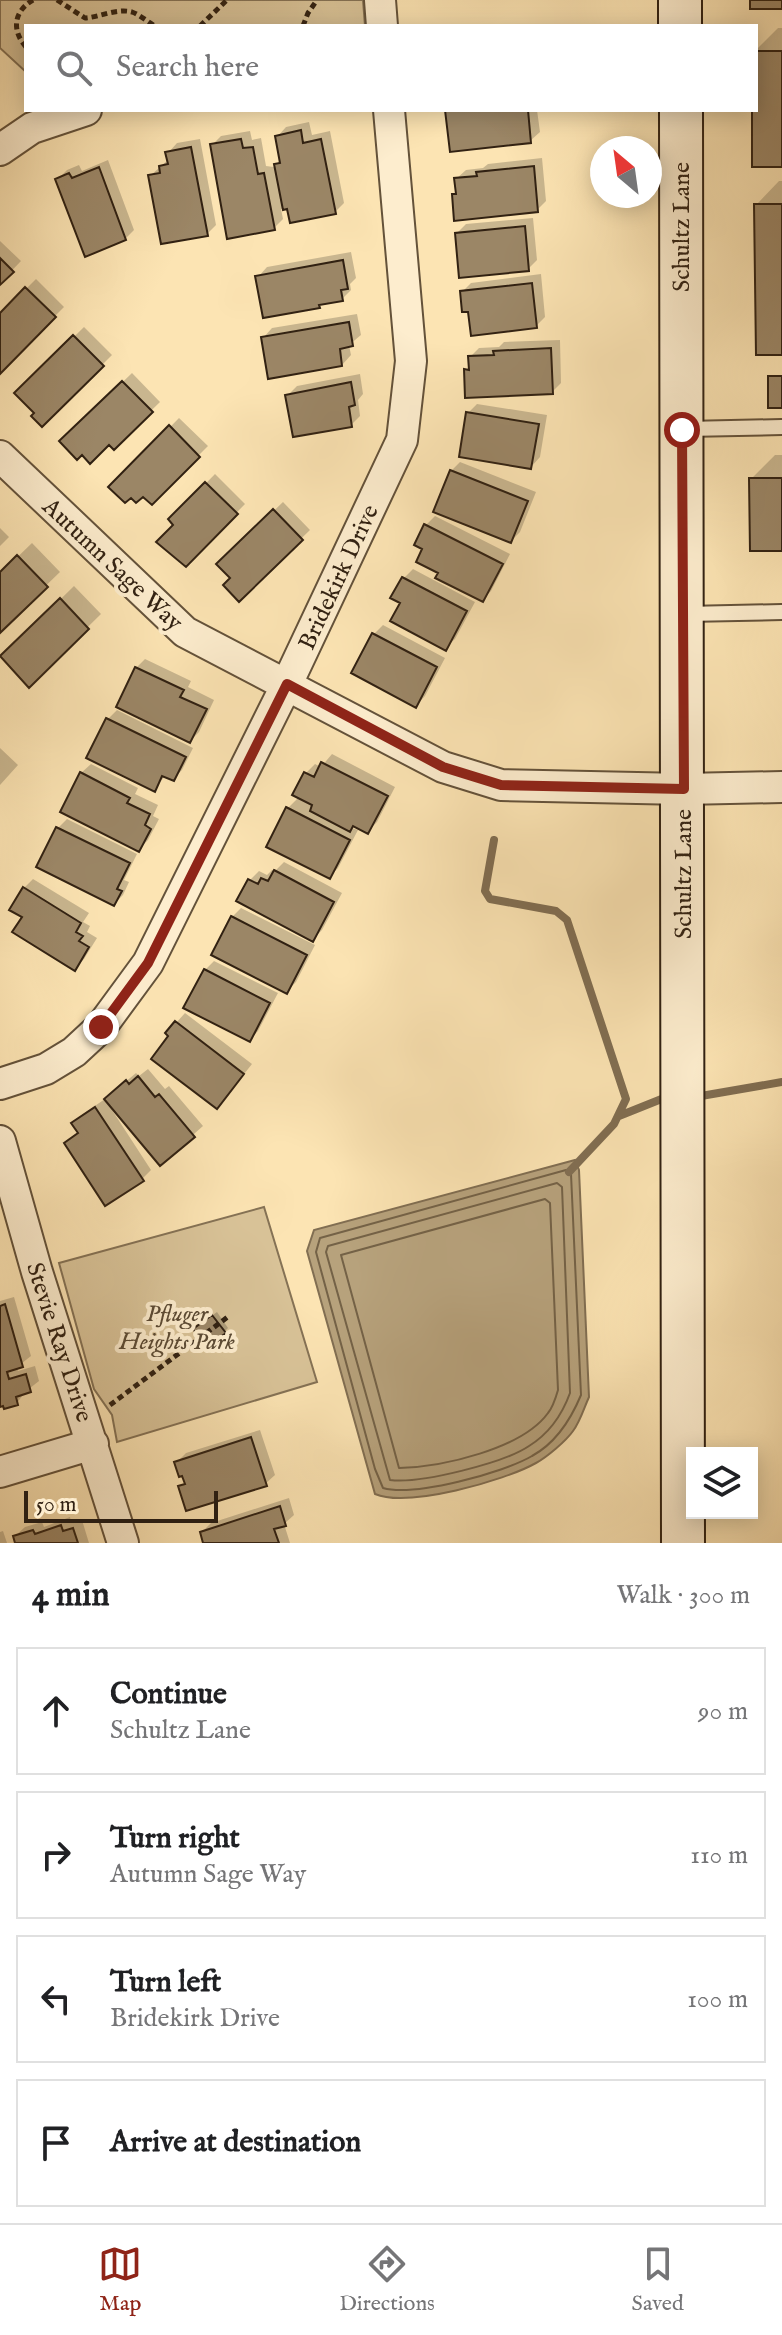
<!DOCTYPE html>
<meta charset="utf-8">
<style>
:root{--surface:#fff;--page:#f6f6f6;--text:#202124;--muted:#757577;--line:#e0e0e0;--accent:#8f2418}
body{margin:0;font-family:"IM FELL English",serif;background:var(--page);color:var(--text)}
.controls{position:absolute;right:24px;bottom:24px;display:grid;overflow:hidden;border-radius:0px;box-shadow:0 4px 20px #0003}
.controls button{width:72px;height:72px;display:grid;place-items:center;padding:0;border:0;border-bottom:2px solid var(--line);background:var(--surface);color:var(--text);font:40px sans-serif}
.compass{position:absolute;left:590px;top:136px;width:72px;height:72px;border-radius:50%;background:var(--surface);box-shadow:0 4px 20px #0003;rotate:331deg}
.scale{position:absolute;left:24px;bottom:20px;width:194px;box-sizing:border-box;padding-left:8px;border:4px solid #312112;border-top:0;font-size:22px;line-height:28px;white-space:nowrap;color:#312112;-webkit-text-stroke:6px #fdedce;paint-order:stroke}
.stop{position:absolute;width:24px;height:24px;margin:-18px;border:6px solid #8f2418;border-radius:50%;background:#fff}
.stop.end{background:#8f2418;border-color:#fff;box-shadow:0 2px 8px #0008}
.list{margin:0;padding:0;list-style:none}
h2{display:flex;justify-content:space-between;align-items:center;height:104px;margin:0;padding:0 32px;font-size:34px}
h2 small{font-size:26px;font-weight:400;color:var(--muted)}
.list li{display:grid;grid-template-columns:52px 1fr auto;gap:24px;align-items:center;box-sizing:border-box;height:128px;margin:0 16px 16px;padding:0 16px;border:2px solid var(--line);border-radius:0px}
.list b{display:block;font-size:30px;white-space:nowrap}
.list p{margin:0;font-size:26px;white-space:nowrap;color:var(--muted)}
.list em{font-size:26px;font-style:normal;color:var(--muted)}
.icon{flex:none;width:44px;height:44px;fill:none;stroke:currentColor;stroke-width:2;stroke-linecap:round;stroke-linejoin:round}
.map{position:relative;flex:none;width:782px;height:1543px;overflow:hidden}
.search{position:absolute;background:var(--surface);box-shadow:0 4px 20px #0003;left:24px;right:24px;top:24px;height:88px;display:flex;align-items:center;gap:20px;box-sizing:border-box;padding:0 28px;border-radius:0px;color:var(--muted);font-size:30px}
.sheet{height:680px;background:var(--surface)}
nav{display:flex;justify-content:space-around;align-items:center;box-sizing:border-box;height:112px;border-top:2px solid var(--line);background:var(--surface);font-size:22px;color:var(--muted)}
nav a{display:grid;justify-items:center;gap:4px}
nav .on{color:var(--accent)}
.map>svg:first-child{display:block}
</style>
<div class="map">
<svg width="782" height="1543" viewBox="0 0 782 1543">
<rect width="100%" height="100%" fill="#fce4b3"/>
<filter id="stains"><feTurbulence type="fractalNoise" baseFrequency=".0025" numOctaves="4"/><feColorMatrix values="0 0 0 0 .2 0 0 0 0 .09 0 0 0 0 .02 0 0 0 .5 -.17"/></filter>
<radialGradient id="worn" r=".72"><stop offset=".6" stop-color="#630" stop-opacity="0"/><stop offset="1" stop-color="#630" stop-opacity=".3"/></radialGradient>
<path fill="#d9c398" stroke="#857255" stroke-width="2" d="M0,0h363l2,26h-339v46l-26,-24z
M264,1207l53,175 -200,60 -5,-27 -18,-26 -35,-126z"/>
<path fill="#b7a27c" stroke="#816e52" stroke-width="2" d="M575,1160l4,10 10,227c-5,11 -9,25 -16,34 -7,10 -26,26 -37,32 -32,18 -128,45 -161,31l-68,-243 7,-21z"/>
<path fill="#0003" d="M778,28h4v137l-28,-55h2v-60z
M447,110h90l3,22 -10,9z
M309,122l3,13 18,-4 14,72 -9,9 -46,-5 -8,2 2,10 -9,9 -62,-83 9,-9 29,-5 2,9 9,-2 5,28 8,1 7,-8 -4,-22 9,-10z
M200,139l16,86 -9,9 -57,-58 19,-17 -1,-6 9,-10z
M542,158l4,43 -9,9 -83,-15 3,-4 -1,-12 10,-9 17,-2 5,-4z
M108,160l26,70 -9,9 -67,-60 9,-9 12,-5 3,6z
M779,181h3v172l-26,-148z
M533,218l4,42 -9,9 -71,-36 9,-9z
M0,241l21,20 -21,22z
M351,252l5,26 -6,6 1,6 -9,9 -19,3 -4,4 -61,-29 9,-10z
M541,274l4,43 -9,9 -66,-17 -8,-17 9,-9z
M36,279l28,28 -64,64v-56z
M357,314l4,21 -12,10 2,10 -9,10 -79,-27 9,-10z
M84,327l28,28 -70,70 -5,-12 -20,-20z
M560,340l1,43 -9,9 -86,-22 5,-4 -1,-9 9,-9 20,-1 5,-5z
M132,373l28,29 -46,45 -4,-5 -28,10 -20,-11z
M360,374l3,20 -5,6 2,16 -9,9 -63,-30 9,-9z
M477,404l70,11 -7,42 -9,10 -63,-54z
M179,418l29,28 -56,56 -9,-8 -32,-7z
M775,455h7v94l-31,-70z
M460,462l76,30 -16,40 -9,9 -60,-70z
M215,474l30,30 -59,60 -10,-39 -5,-6z
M283,502l27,28 -71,69 -6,-21 -14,-14z
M435,516l75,38 -19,37 -9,9 -42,-28 -15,-24 1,-23z
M0,528l9,9 -9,9z
M32,543l28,29 -60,58v-56z
M413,569l62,33 -20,37 -10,9 -43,-45 2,-25z
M74,586l27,28 -72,71 -27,-28z
M383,625l62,33 -20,38 -9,10 -42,-72z
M145,659l46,22 -3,6 26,13 -15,32 -9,9 -54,-73z
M117,710l76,38 -11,22 -9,9 -7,-4 -12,14 -46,-70z
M0,748l18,17 -18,20z
M332,754l63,33 -18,35 -9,9 -13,-7 -3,4 6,2 -20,38 -9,9 -42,-68 12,-12 -5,-3 12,-21 9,-9 6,3z
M91,764l47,24 -3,6 23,11 -5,11 6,3 -11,21 -9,9 -58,-76z
M67,819l70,35 -13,26 5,2 -6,13 -9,9 -76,-38 20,-38z
M284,862l58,31 -20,37 -9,9 -63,-59 9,-9 8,4 5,-5 3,1z
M33,879l56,34 -6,9 7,4 -3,6 10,6 -13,21 -9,9 -51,-51v-29z
M241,908l74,37 -19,37 -9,9 -55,-74z
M214,961l64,32 -20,38 -9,9 -44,-70z
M185,1013l67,51 -27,34 -58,-65z
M148,1069l17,20 4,-3 34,40 -42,37 -47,-55 -2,2 39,60 -9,9 -76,-36 13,-12 -5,-8 9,-9 22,-15 31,-26 3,3z
M14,1297l17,59 -14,11 1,4 17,-5 4,15 -14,11 -8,11 -17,2v-104z
M217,1312l11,16 -4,4 -25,-7z
M260,1430l15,45 -10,9 -84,2 5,-5 -9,-19 9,-9z
M289,1498l5,17 -10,9 6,19h-85l-3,-11 9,-9z
M70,1517l1,6 11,-3 7,23h-71l-3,-7 10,-9 17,-5 2,5z
M3,1531l4,12h-7v-11z"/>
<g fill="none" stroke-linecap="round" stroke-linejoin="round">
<path stroke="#746247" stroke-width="2" d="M566,1170l5,4 10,221c-10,24 -25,48 -49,61 -29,17 -118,41 -149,32l-8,-19 -59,-217 4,-14z
M557,1183l5,4 8,206c-8,22 -20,40 -41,53 -25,17 -109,38 -139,34l-64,-228 2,-6z
M545,1199l5,4 8,187c-2,7 -5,17 -10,23 -26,36 -106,54 -149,55l-58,-213z"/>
<path stroke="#816e52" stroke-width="8" d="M494,840l-9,51 5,8 66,12 11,9 59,179 -12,25 -45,48
M701,1096l81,-14
M619,1116l45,-18"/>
</g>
<path fill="#9b8666" stroke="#312112" stroke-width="2" d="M750,0h32v9h-32z
M756,51h26v116h-30v-57h4z
M445,110h83l3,33 -81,9z
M301,130l2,13 18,-4 15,75 -46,9 -3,-14 -4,1 -9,-46 6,-1 -5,-27z
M241,139l2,9 10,-1 5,27 6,-1 11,57 -48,9 -17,-95z
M191,147l17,89 -47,8 -13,-69 12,-2 -1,-7 9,-2 -3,-12z
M534,166l4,46 -84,9 -2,-27h4l-2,-16 23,-2 -1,-4z
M99,167l27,73 -41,17 -30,-78 14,-6 3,5z
M754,204h28v151h-26z
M525,226l4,45 -70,7 -4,-45z
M0,258l14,14 -14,13z
M343,260l5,29 -7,1 2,11 -24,4 1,3 -57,10 -8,-42z
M532,283l5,45 -66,8 -3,-24h-6l-2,-21z
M25,287l31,30 -56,57v-61z
M349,322l4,24 -13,3 2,17 -74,13 -7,-42z
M73,335l31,31 -62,61 -11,-11 3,-3 -20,-20z
M551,348l2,46 -88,4 -1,-29 5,1 -1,-14 26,-1 -1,-4z
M768,376h14v32h-14z
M122,381l31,31 -39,38 -5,-5 -19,19 -8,-9 -5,5 -18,-19z
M351,382l4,23 -6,2 3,20 -59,10 -8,-42z
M466,412l73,12 -8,45 -72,-12z
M169,425l31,32 -48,48 -9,-8 -7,6 -5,-5 -6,5 -17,-16z
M450,470l78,31 -17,42 -78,-31z
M749,478h33v73h-32z
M205,482l33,32 -52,53 -30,-25 17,-17 -5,-6z
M273,509l30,31 -64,62 -16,-17 7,-7 -14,-14z
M424,524l79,40 -20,38 -48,-24 3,-5 -22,-11 6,-13 -8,-4z
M17,555l31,32 -48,46v-61z
M402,577l65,34 -21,40 -56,-30 10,-18 -10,-5z
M60,598l29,31 -60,59 -29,-32z
M372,633l65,34 -21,41 -65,-35z
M135,667l49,23 -4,7 27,12 -17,34 -74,-36z
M106,718l80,39 -12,24 -12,-5 -7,16 -69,-34z
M321,762l67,34 -20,38 -15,-8 -3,6 -40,-21 2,-6 -20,-10 12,-23 10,5z
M80,772l50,26 -3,5 23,11 -5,11 6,4 -12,23 -79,-40z
M286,807l64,33 -20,39 -64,-32z
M56,827l74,36 -13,26 5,2 -8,15 -78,-39z
M274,870l60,32 -21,40 -77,-41 12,-22 10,5 3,-6 7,3z
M23,887l58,36 -5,9 7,4 -4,5 10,6 -14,24 -63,-39 10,-15 -13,-7z
M231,916l76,39 -20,39 -76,-39z
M204,969l66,34 -20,39 -67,-34z
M175,1021l69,53 -27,35 -66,-50 17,-23 -3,-3z
M138,1076l17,21 4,-3 36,43 -35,29 -56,-67 22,-19 3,4z
M95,1107l49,74 -39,25 -41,-63 14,-10 -7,-10z
M5,1304l18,63 -16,5 2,7 17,-5 5,18 -15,5 2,8 -14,4 -1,-3 -3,1v-101z
M212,1315l14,18 -20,14 -13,-18z
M251,1437l16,49 -81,25 -8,-25 7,-2 -3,-8 -3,1 -5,-15z
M280,1506l6,20 -12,3 5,14h-76l-3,-11z
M61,1525l2,6 10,-3 5,15h-63l-2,-7 20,-6 2,4z"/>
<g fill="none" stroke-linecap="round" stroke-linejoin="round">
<g stroke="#64523a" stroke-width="18">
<path id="lane" d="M686,429l96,-2
M686,614l96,-2"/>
</g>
<g stroke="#64523a" stroke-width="34">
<path id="street" d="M380,0l2,26
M0,150l32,-22 54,-18
M0,456l185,176 258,135 58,18 183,4 98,-2
M0,1084l46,-15 28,-17 27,-25 47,-64 139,-279 115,-244 9,-79 -22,-251
M0,1141l37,131 86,271
M0,1472l93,-28"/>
</g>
<g stroke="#312112" stroke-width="46">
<path id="secondary" d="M680,0v26
M681,110l2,1433"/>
</g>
<path stroke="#312112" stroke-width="5" stroke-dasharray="6 4" stroke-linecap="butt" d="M57,0l28,18c15,-1 32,-10 47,-6 8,3 16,10 23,14
M200,26l27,-26
M303,26l5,-13 9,-13
M26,47c-15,-17 -12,-36 7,-47
M110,1405l119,-89"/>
<use href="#lane" stroke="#fdedce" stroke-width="14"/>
<use href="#street" stroke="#fdedce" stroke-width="30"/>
<use href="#secondary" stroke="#fdedce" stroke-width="42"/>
</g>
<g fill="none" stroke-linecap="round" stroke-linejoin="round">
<path stroke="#8f2418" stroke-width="10" d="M101,1027l47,-64 139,-279 156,83 58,18 183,4 -2,-359"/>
</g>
<g text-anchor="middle" stroke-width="8" stroke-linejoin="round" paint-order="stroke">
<g font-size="24" fill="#312112" stroke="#fdedce">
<text transform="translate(681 227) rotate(-90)" y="8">Schultz Lane</text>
<text transform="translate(113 564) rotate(43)" y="8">Autumn Sage Way</text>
<text transform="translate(338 577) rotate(-65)" y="8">Bridekirk Drive</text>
<text transform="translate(683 874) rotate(-90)" y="8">Schultz Lane</text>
<text transform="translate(60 1342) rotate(72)" y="8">Stevie Ray Drive</text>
</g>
<g font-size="24" font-style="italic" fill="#5b4a34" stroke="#fdedce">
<text x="177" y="1321">Pfluger<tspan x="177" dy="28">Heights Park</tspan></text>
</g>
</g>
<rect width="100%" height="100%" filter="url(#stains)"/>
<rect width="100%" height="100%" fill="url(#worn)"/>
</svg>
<div class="controls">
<button><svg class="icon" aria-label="layers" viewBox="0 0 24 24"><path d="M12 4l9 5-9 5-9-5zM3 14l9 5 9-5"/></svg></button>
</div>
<svg class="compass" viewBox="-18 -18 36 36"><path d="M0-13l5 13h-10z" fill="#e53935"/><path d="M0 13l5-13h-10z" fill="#757577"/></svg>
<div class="scale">50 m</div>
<div class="stop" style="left:682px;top:430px"></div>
<div class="stop end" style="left:101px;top:1027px"></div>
<div class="search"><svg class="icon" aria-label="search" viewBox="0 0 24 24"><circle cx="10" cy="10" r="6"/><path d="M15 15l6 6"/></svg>Search here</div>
</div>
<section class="sheet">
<h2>4 min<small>Walk · 300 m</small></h2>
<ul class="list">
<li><svg class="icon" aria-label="ahead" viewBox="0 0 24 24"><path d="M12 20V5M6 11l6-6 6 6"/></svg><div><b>Continue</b><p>Schultz Lane</p></div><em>90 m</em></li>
<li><svg class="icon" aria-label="right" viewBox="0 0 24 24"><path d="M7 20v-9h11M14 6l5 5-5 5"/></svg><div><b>Turn right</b><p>Autumn Sage Way</p></div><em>110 m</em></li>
<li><svg class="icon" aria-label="left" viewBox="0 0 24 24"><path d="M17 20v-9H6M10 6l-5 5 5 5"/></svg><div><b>Turn left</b><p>Bridekirk Drive</p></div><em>100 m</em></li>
<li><svg class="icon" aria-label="arrive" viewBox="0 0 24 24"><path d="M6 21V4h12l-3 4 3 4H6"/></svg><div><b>Arrive at destination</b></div></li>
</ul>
</section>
<nav>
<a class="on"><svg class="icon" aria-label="map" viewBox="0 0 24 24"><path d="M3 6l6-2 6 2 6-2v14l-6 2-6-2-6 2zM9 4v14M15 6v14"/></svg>Map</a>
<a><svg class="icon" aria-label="directions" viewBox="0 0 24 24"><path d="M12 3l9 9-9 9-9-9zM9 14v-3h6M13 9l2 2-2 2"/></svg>Directions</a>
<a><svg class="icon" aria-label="saved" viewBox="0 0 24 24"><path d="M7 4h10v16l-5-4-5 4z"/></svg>Saved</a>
</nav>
